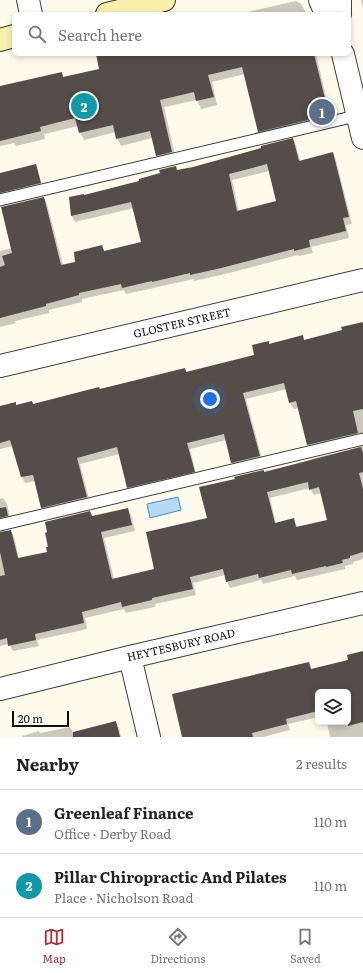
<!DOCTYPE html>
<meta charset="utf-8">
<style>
:root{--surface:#fff;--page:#f2f2f2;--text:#222;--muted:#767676;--line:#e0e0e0;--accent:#b12f34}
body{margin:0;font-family:Literata,serif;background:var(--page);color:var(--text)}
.controls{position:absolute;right:12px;bottom:12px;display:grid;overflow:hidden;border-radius:6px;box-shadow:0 2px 6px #0003}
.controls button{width:36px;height:36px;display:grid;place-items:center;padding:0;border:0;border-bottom:1px solid var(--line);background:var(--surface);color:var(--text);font:20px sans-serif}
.scale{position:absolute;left:12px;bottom:10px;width:57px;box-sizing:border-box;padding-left:4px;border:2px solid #0c0c0c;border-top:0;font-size:11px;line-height:14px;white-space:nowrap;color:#0c0c0c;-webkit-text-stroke:3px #fff;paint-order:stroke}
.you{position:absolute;left:210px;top:399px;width:14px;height:14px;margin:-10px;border:3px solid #fff;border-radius:50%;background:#1a73e8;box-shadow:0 0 0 6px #1a73e833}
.badge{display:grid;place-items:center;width:26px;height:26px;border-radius:50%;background:var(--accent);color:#fff;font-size:13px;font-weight:700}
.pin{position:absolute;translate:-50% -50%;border:2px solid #fff;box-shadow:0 1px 4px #0006}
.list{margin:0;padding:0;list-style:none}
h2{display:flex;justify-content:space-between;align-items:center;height:52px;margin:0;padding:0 16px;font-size:17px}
h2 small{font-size:13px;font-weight:400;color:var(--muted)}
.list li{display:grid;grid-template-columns:26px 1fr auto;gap:12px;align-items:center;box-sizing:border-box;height:64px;padding:0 16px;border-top:1px solid var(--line)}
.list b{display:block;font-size:15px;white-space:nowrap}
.list p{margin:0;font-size:13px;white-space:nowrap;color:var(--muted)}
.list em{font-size:13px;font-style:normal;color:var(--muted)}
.icon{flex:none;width:22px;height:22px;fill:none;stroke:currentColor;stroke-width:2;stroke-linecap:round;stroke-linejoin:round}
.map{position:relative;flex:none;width:363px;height:737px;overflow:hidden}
.search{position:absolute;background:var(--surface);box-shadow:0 2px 6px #0003;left:12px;right:12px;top:12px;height:44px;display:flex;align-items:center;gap:10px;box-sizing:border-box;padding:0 14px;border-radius:6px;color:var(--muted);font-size:15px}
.sheet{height:180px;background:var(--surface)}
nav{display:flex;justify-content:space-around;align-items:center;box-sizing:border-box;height:56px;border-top:1px solid var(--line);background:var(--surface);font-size:11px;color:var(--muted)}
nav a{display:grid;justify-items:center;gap:2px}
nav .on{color:var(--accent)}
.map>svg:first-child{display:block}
</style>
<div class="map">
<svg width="363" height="737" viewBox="0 0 363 737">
<rect width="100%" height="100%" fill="#fefaec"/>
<path fill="#b5daf1" stroke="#418ec3" d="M178,497l3,13 -31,8 -3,-14z"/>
<path fill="#0003" fill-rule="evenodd" d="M361,0h2v9z
M296,1l5,3 6,10h-68z
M97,54h219l16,69 -69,16 -4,-7 -14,-58 -33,8 5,23 -16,4 -4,-9 -33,7 12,53 -15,3 -4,-7 -5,-18 -31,8 -4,-8 -1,-6 -32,8 -4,-8 -2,-6 -34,8 1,5 -29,7 -2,-3 -14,3v-59l61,-14 3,5 37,-8z
M293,139l3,6 4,16 33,-8 3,7 16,64 -6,1 3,13 -38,9 2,6 -14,3 -1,-1 -73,19 -31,7v-2l-68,15 -2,-4 -42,9v3l-33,8v3l-34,8 1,2 -16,4v-76l12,-3 32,-50 3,6 16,61 13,-2 26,-17 3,6 38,-10 -9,-34 -59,14 -3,-6 12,-20 109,-28zM269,171l8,31 -38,10 -7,-32z
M36,165l6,21 -42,10v-22z
M363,323v116l-52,12 -3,-6 -10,-37 -4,1 -4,-6 -3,-14 -41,10 17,63 -27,7 -4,-6 -6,-23 -36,9 7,29 -65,15 -4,-6 -8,-33 -40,10 10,39 -44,11 -4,-6 -6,-27 -11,2 -3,-6 -9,-31 -13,3v-43v1l15,-4 2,3 16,-1 152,-36 2,4 69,-17 12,-14 2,3 32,-8 3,4 38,-10z
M363,446v113l-10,3v2l-8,2v3l-48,11 -2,-4 -32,8 -2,-4 -31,8 -3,-6 -2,-7 -32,8 3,12 -41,9v3l-29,6 -2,-4 -39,9 2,11 -50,11 2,6 -26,5 -4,-7 -9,2v-113l11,-2 3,6 5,22 29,-6 42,-41 3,5 35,-8 3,6 4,16 -31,7 10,41 42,-9 52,-51 56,-46 48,-12 -1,-2zM310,488l4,7 7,-2 7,28 -30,7 -5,-9 -17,5 -6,-26z
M3,498l4,6 4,18 -11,3v-26z
M363,652v85h-33l-3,-15h21v-30h-30v25l-30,7 2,6 -27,7h-80l126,-74 3,7 37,-10z
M115,722l4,6 2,9h-99v-1l17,-5 1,2 30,-6 3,6z"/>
<path fill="#544d49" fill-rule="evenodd" d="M96,54h218l15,61 -71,17 -16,-65 -34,8 6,22 -18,4 -2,-9 -34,8 12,52 -16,4 -6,-25 -34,8 -3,-14 -34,8 -4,-15 -35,9 1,4 -41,10v-55l62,-14 1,5 36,-8z
M293,138l6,23 34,-9 16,65 -6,1 3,13 -37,9 1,7 -16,4v-2l-73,19 -31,7v-2l-38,9v-1l-30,7 -1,-4 -42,9v2l-33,9v2l-46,12v-51l5,-2 -3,-9 10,-3 -11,-46 43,-10 17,68 14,-3 -1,-10 28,-7 2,6 37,-9 -10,-40 -60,14 -2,-19 15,-3v1l55,-14v-2l21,-6 -1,-3 17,-4 1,4 16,-3 68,-19v-2zM267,164l9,37 -39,10 -8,-37z
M36,164l5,19 -41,10v-20z
M363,322v87l-10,2 5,22 -51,12 -11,-44 -7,2 -5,-20 -41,10 17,63 -29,7 -7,-29 -37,9 8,29 -68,16 -10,-41 -40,11 10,39 -46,11 -8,-33 -12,2 -11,-37 -10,3v-37l16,-4v3l16,-4 1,3 66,-17 1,2 85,-21 1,4 68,-17 -2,-10 17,-4v3l34,-9 1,5 38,-10 -1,-3z
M361,447l2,6v19l-4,1 4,16v63l-13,4v2l-8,2 1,3 -17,4v-1l-34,8 -1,-4 -32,8 -1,-4 -32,8 -3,-13 -33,8 3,12 -41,9v2l-30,7 -1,-5 -39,10 2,11 -49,11 1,6 -28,6 -1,-8 -7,2v-64l5,-1 -5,-23v-20l11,-2 7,28 29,-6 -1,-5h2l-3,-14 2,-1 -2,-10 45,-11 2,5 5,-1 31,-7 4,17 -31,7 11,47 42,-10 -8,-37 61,-14 -8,-31 36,-8 -1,-2 30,-7v2zM308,482l1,8 10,-3 8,33 -31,7 -2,-9 -19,5 -8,-31z
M6,507l2,9 -8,2v-10z
M363,651v71l-15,4v-34h-30v19l-32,8 1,5 -35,9 1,4h-71l-10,-43 137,-32 2,7 37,-9 -1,-5z
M116,721l4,16h-47v-5z"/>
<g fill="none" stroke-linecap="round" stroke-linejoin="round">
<g stroke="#3f3f3f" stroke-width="13">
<path id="service" d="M0,200l360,-85
M0,525l363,-86"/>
</g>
<g stroke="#3f3f3f" stroke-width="24">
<path id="minor" d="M28,0l3,14
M0,366l363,-86
M130,657l19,80
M0,689l130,-32 233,-54"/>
</g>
<g stroke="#3f3f3f" stroke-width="24">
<path id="tertiary" d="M320,0l6,14
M340,0v14
M343,54l20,84"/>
</g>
<g stroke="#2e2e2e" stroke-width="24">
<path id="secondary" d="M107,14l57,-14
M0,40l14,-4"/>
</g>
<use href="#service" stroke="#fff" stroke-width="11"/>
<use href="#minor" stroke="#fff" stroke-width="22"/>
<use href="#tertiary" stroke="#fff" stroke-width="22"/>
<use href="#secondary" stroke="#f9f1ac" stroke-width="22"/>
</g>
<g text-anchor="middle" stroke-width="4" stroke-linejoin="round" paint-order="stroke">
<g font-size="11" fill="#0c0c0c" stroke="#fff">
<text transform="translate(182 323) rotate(-13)" y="4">GLOSTER STREET</text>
<text transform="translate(181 645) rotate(-13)" y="4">HEYTESBURY ROAD</text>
</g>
</g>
</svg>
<div class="controls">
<button><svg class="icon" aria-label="layers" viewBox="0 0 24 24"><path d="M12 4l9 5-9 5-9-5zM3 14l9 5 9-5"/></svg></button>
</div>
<div class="scale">20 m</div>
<div class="you"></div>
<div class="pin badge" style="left:322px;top:112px;background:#5c6f8a">1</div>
<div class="pin badge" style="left:84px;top:106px;background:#0f9aa8">2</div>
<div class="search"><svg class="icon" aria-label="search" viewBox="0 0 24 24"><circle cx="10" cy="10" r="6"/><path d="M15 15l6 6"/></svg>Search here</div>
</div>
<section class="sheet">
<h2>Nearby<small>2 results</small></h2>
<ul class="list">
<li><span class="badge" style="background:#5c6f8a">1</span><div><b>Greenleaf Finance</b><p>Office · Derby Road</p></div><em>110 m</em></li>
<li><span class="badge" style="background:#0f9aa8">2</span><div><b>Pillar Chiropractic And Pilates</b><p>Place · Nicholson Road</p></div><em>110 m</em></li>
</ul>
</section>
<nav>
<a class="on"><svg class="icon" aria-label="map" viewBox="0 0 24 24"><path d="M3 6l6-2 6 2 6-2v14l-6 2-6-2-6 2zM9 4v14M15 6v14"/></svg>Map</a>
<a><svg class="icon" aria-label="directions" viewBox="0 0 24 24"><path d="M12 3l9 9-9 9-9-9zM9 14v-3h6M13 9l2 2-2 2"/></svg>Directions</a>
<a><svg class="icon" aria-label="saved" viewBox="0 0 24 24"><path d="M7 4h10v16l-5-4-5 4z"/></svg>Saved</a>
</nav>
